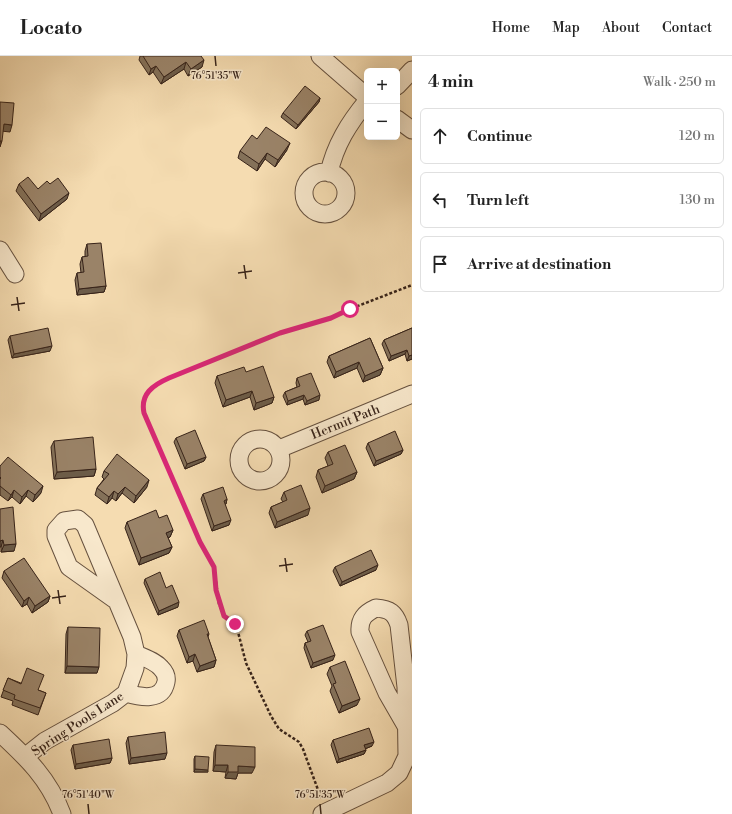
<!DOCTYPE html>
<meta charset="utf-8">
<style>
:root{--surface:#fff;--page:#f6f6f6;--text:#222;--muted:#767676;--line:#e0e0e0}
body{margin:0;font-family:"Libre Bodoni",serif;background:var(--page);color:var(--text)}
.controls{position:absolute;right:12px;top:12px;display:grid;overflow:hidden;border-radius:6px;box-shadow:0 4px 16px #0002}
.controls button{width:36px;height:36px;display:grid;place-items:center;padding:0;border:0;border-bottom:1px solid var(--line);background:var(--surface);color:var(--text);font:20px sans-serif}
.stop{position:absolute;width:12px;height:12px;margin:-9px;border:3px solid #db2777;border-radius:50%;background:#fff}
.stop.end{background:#db2777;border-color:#fff;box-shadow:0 1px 4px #0008}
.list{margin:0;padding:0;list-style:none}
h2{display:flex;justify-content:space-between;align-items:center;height:52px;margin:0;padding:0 16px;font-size:17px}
h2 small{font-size:13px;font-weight:400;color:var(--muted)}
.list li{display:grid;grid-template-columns:26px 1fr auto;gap:12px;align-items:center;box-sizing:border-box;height:56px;margin:0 8px 8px;padding:0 8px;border:1px solid var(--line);border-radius:6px}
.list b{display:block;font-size:15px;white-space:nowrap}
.list em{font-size:13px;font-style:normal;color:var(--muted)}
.icon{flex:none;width:22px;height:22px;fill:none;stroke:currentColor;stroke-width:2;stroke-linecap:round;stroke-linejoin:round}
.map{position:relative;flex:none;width:412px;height:758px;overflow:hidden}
header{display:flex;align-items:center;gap:24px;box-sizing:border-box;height:56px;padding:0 20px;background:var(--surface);border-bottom:1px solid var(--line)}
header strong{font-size:19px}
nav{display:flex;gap:22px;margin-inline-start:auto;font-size:14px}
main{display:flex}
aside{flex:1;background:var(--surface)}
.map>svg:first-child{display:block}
</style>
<header>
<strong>Locato</strong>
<nav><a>Home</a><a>Map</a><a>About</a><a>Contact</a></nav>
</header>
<main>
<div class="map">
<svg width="412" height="758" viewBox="0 0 412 758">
<rect width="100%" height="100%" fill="#f5dcb1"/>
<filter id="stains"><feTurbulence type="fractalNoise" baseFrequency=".005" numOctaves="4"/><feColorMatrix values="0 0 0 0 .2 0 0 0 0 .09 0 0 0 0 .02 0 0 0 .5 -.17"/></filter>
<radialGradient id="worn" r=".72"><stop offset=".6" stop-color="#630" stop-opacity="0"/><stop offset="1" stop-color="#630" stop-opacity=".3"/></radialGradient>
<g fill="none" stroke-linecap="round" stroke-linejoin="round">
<g stroke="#66513f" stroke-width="19">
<path id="minor" d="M320,0l47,41
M397,30l15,-16
M397,63l15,11
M304 137a21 21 0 1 1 42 0a21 21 0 1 1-42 0Z
M329,117c6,-28 20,-50 38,-72
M0,194l15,24
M239 404a21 21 0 1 1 42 0a21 21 0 1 1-42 0Z
M279,393l133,-55
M126,637c14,4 36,9 40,-11 1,-5 -1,-10 -5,-14 -6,-7 -16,-10 -25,-14
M0,677c27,25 49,46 62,81
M26,700l19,-15 68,-38 13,-10 9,-25 1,-14 -4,-17 -47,-112 -7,-6 -14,2 -8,9v6l13,31 45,32
M322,758l65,-31 12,-10 8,-17 -1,-69 -7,-62c-4,-12 -9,-16 -23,-17 -11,5 -17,11 -16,24l27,61 19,33"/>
</g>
<path stroke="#372319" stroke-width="2.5" stroke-dasharray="3 2" stroke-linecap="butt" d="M321,742l-18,-49 -4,-7 -20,-13 -8,-13 -25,-53 -8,-31 -3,-8 -11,-8 -5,-12 -5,-37 -14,-25 -56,-129c-3,-19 9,-28 25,-35l111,-45 51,-15 19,-9 62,-24"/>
<use href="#minor" stroke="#f8e8cc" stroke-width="17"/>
</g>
<path fill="#847159" stroke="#372319" d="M140,0h61l1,11 -14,9 -4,-7 -23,15 -8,-12 -4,3 -10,-15z
M320,42l-1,4 -23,27 -15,-12 2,-4z
M257,83l30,11 -12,17 -10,-8 -8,12 -19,-13 2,-7z
M19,128l19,5 12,-5 17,15 -28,22 -23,-30z
M87,188l19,42 -2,6 -27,3 -2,-15 2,-7h4l-1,-9 2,-7h3v-6z
M412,272v31l-5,2 -2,-7 -16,7 -7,-17 2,-4z
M10,280l40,15 -38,7 -4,-18z
M370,282l13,30 -3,7 -17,7 -6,-14 -23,10 -7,-16 2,-6z
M246,316l28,25 -2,6 -18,7 -4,-13 -27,10 -8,-24 2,-7z
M297,322l22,22 -14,5 -2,-6 -16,6 -4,-9 2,-4 12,-5 -1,-4z
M176,382l30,19 -2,4 -19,8 -11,-27z
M54,385l42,28 -2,7 -40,3 -3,-32z
M368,387l35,7 -2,4 -27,12 -8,-18z
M328,396l29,20 -3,7 -32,14 -6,-16 2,-7 10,-4 -3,-8z
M0,410l41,27 -8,9 -7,-6 -6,8 -8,-7 -4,4 -8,-6z
M104,415l43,16 -13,16 -12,-10 -6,8 -4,-3 -5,6 -12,-9 2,-7 7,-9 -2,-2z
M284,436l24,23 -33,13 -6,-15 2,-6 12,-5 -2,-3z
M203,438l24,5 -1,5h-1l4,21 -17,6 -11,-32z
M0,453l14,42 -13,1z
M159,462l14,12 -3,7 -2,1 4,9 -3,6 -30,12 -14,-37 2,-6z
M335,511l41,3 -36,16 -7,-15z
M4,515l46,25 -2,6 -16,11 -5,-9 -5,3 -20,-29z
M145,523l33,28 -20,8 -14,-32z
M68,571l29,46h-32l1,-39z
M179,574l30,4 -1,3 8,23 -2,7 -17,5 -4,-11 -6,2 -10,-27z
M307,575l26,29 -22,8 -7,-20 1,-5 3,-1 -3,-7z
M330,611l27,38 -18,8 -9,-22 2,-5 -5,-12z
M8,622l38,15 -8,22 -26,-10 1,-4 -12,-4z
M128,681l37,22 -36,5 -3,-21z
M333,684l39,6 -7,3 1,1 -2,4 -27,9 -6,-18z
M73,689l39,13 -2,5 -35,6 -4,-19z
M216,689l36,28h-14l-2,6 -11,-1 1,-6 -13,-1 1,-19z
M195,700l13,16h-14v-13z"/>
<path fill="#6c5c49" stroke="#372319" d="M204,4l-2,7 -14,9 3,-7z
M186,6l-2,7 -23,15 3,-7z
M156,10l-3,6 -4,3 2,-6z
M320,42l-1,4 -23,27 2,-4z
M4,68l8,1 -2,7 -9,-1z
M0,85h2l-2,6z
M290,87l-3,7 -12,17 3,-7z
M267,97l-2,6 -8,12 2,-7z
M69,137l-2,6 -28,22 2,-7z
M106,230l-2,6 -27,3 2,-6z
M52,290l-2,5 -38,7 2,-4z
M407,294l-2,4 -16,7 2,-5z
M412,299v4l-5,2 2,-5z
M359,306l-2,6 -23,10 2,-6z
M383,312l-3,7 -17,7 2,-6z
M252,335l-2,6 -27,10 3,-7z
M304,339l-1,4 -16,6 1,-4z
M320,339l-1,5 -14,5 2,-4z
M274,341l-2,6 -18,7 2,-7z
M403,394l-2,4 -27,12 2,-5z
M206,401l-2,4 -19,8 2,-5z
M96,413l-2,7 -40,3 3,-7z
M357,416l-3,7 -32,14 3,-7z
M149,424l-2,7 -13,16 2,-7z
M43,430l-2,7 -8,9 2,-7z
M125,431l-3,6 -6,8 2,-7z
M14,434l-2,7 -4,4 3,-6z
M28,434l-2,6 -6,8 2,-7z
M114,435l-2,7 -5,6 2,-7z
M227,443l-1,5 -4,1 2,-4z
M310,452l-2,7 -33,13 2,-6z
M231,464l-2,5 -17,6 2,-5z
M173,474l-3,7 -6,2 2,-6z
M3,484l-2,7h-1v-6z
M16,488l-2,7 -13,1 3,-7z
M172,491l-3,6 -30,12 2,-7z
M378,509l-2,5 -36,16 2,-4z
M50,540l-2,6 -16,11 3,-7z
M29,541l-2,7 -5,3 2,-6z
M179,546l-1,5 -20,8 1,-4z
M195,598l-2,7 -6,2 2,-6z
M335,599l-2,5 -22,8 2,-5z
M216,604l-2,7 -17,5 3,-6z
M67,610l32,1 -2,6h-32z
M360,643l-3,6 -18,8 3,-7z
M374,686l-2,4 -10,4 2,-5z
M366,694l-2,4 -27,9 2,-4z
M167,697l-2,6 -36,5 2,-6z
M112,702l-2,5 -35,6 1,-5z
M215,709h13l-2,7 -13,-1z
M238,710l17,1 -3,6h-14l-2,6 -11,-1 3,-6z
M195,713l13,1v2h-14z"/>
<path fill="#9a8368" stroke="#372319" d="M143,0h58l3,4 -13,9 -5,-7 -22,15 -8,-11 -5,3z
M305,30l15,12 -22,27 -15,-12z
M0,46l14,1 -2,22 -8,-1 -2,17h-2z
M266,71l24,16 -12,17 -11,-7 -8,11 -19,-13 12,-16 5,4z
M28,121l10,12 9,-8 3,3 8,-6 11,15 -28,21 -22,-30z
M101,187l5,43 -27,3 -2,-16 7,-1 -2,-15 6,-1 -1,-12z
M48,272l4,18 -38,8 -4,-18z
M412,272v27l-3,1 -2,-6 -16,6 -7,-16z
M370,282l13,30 -18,8 -6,-14 -23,10 -7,-16z
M263,310l11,31 -18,6 -4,-12 -26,9 -9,-24 27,-9 2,5z
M311,317l9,22 -13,6 -3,-6 -16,6 -3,-9 15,-6 -3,-8z
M195,374l11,27 -19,7 -11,-26z
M395,375l8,19 -27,11 -8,-18z
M93,381l3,32 -39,3 -3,-31z
M345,389l12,27 -32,14 -7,-16 15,-6 -5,-12z
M117,398l32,26 -13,16 -11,-9 -7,7 -4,-3 -5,6 -12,-9 12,-14 -5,-3z
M8,401l35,29 -8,9 -7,-5 -6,7 -8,-7 -3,5 -11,-9v-7l1,-1 -1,-1v-11z
M301,429l9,23 -33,14 -6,-15 16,-7 -3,-8z
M223,431l4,12 -3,2 7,19 -17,6 -11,-32z
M13,451l3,37 -12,1 -1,-5 -3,1v-32z
M156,454l3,8 8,-3 6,15 -7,3 6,14 -31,11 -14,-36z
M371,494l7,15 -36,17 -7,-15z
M24,502l26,38 -15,10 -6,-9 -5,4 -20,-30z
M160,516l6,16 6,-3 7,17 -20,9 -14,-32z
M204,564l5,14h-2l9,26 -16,6 -5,-12 -6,3 -10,-27z
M323,569l12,30 -22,8 -8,-20 6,-2 -4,-10z
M68,571l32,1 -1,39 -32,-1z
M345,605l15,38 -18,7 -9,-22 3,-1 -6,-16z
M27,612l17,7 -6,15 8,3 -6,15 -26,-9 1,-4 -12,-5 5,-12 13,6z
M369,672l5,14 -10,3 2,5 -27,9 -6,-19z
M165,676l2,21 -36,5 -3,-21z
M109,683l3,19 -36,6 -3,-19z
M216,689l39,2v20l-17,-1v6h-10v-7h-13z
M195,700l14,1 -1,13 -13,-1z"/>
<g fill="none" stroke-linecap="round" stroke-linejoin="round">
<path stroke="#db2777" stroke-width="5" d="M235,568l-11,-8 -8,-26 -2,-23 -14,-25 -56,-129c-4,-19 9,-28 25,-35l111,-45 51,-15 19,-9"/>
</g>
<path fill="none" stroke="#372319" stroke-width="1.5" d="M215,0l1,10M244,209l2,14M238,217l14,-2M17,241l2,14M11,249l14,-2M285,502l2,14M279,510l14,-2M58,534l2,14M52,542l14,-2M88,748l1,10M320,748l1,10"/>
<g text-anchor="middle" stroke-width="3" stroke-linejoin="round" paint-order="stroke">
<g font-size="13" fill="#372319" stroke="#f8e8cc">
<text transform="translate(345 365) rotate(-22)" y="5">Hermit Path</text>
<text transform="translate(77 667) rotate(-33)" y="5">Spring Pools Lane</text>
</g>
</g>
<g font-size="10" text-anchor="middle" fill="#372319" stroke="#f8e8cc" stroke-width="3" stroke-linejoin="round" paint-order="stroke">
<text x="216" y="23">76°51'35"W</text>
<text x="88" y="742">76°51'40"W</text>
<text x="320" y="742">76°51'35"W</text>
</g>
<rect width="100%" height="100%" filter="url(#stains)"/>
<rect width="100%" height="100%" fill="url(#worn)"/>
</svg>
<div class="controls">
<button>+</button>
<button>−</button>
</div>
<div class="stop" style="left:350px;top:253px"></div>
<div class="stop end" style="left:235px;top:568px"></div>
</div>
<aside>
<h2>4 min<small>Walk · 250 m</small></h2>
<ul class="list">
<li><svg class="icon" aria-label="ahead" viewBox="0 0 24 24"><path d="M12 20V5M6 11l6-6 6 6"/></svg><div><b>Continue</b></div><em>120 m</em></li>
<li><svg class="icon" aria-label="left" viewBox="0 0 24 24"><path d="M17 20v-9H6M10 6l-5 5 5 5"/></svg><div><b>Turn left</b></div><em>130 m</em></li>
<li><svg class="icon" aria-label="arrive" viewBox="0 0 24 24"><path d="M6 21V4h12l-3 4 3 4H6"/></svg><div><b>Arrive at destination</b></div></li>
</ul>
</aside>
</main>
